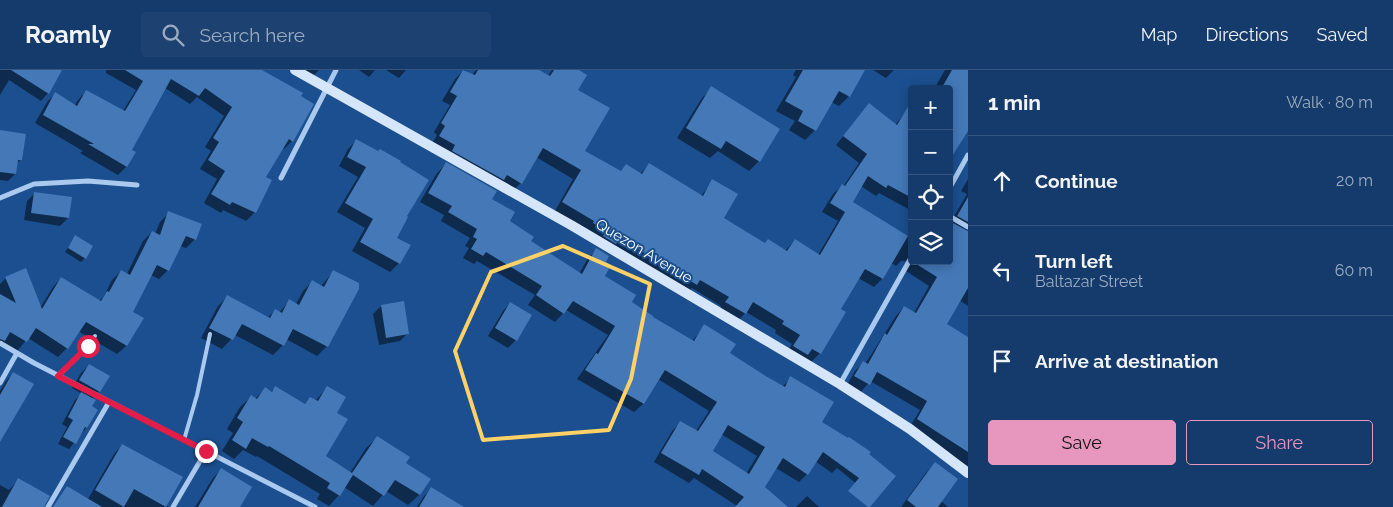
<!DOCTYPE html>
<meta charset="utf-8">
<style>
:root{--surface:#143b6b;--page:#1d4271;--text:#f1f3f6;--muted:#9dadc1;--line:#33557e;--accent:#e797bd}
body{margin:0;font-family:Raleway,sans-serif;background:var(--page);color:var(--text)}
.controls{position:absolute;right:15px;top:15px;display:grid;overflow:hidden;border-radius:5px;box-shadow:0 2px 12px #0003}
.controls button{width:45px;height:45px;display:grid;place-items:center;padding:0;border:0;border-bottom:1px solid var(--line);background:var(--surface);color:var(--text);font:25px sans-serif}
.stop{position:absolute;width:15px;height:15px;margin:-11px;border:4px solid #e11d48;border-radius:50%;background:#fff}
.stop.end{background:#e11d48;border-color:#fff;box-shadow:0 1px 5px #0008}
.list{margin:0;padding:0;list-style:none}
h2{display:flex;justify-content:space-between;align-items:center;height:65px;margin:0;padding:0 20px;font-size:21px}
h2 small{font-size:16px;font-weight:400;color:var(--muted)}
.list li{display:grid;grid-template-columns:32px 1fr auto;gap:15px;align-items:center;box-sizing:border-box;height:90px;padding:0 20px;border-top:1px solid var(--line)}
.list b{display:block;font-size:19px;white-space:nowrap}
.list p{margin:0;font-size:16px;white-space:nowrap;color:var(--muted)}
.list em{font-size:16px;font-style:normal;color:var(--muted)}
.actions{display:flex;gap:10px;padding:15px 20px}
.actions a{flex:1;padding:11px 0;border:1px solid var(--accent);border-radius:5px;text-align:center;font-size:18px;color:var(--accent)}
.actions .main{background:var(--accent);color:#111}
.icon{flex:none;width:28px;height:28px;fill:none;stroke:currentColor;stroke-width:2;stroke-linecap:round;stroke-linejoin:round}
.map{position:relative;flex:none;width:968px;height:437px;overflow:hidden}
header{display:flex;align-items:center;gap:30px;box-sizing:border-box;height:70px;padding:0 25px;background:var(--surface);border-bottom:1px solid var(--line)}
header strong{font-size:24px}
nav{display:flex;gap:28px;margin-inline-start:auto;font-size:18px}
.search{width:350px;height:45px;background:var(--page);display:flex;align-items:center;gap:12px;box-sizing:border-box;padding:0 18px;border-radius:5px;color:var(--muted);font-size:19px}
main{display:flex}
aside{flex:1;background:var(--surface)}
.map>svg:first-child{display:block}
</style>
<header>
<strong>Roamly</strong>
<div class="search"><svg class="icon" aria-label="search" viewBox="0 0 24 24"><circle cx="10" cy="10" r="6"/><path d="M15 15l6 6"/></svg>Search here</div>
<nav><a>Map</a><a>Directions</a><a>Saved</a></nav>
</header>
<main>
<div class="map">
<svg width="968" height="437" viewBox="0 0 968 437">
<rect width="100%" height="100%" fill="#1b4f8f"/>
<path fill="#0007" fill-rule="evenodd" d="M0,0h61l-13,23 -7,8 -32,-21 -9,15z
M106,0h139l47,71 -8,8 -2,-1 -17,29 -10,35 -9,9 -23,-11 -2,3 -17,-10 13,-24 -17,-10 11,-18 -6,-4 19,-31 -27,-19 -7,7 -25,-16 -35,62 -4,17 -8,8 -38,-22 3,-2 -48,-28 12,-21 8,-8 19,12 4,-6 8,-9 37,20 13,-21 -30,-17z
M304,0h15l-6,6z
M359,0h16l-6,7z
M386,0h20l-7,8z
M464,0l8,5 4,-5h61l11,6 4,-6h24v20l7,62 37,20 6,-6 14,8 9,-9 52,31 12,-15 9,38 43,25 20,7 10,-11 23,15 20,-34 -16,-9 11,-18 9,-8 1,1 16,-24 -23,-18 33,-40 26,20 10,-12 7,4v94l-33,-18 -3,3 -15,-10 -10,16 61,37v22h37v-36l18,-31 -6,-3 7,-12v127l-9,-6 -14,25 23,14v127l-59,-38 11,-18 -50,-29 -10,12 -13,-8 8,-14 8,-8 2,1 31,-48 8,-9 10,6 15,-27 -23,-15 2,-5 -2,-5h-5l-5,5 -5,-3 -9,16 -8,8 -16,-9 -18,31 -20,44 -9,9 -25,-7 6,-11 -17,-11 1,-3 -30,-18 -9,10 -19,-11 3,-5 -29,-18 -5,5 -132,-82 18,-32 -37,-22 -15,26 -9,8 -81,-46 6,-10 -3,-3 16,-27 -8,-4 13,-22z
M796,0h59l7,4 -13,22 -10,10 -8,-4 -16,28 -10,10 -16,-10 6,-9 -19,-10 20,-34 -3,-2z
M873,0h21l-8,8z
M945,0h23v58l-19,32v-71h-15z
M712,18l47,73 -10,10 -31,-20 -8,7 -33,-20 25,-40z
M0,61l20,29 -4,4 -1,10 -7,7 -8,-1z
M357,70l21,12 27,65 -9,21 3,25 -9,9 -38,-21 13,-23 -28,-16 21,-35 -19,-11 9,-17z
M446,94l44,36 18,22 21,20 50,32 9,-16 9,-8 7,12 -1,15 27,26 21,14 41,24 13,-15 23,27 54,34 9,-9 29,44 47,32 7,44 -37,-30 -5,5 -17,-12 -8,13 -8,8 -23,-14 -13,20 23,19h-50l1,-1 -43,-28 -5,5 -35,-21 18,-31 9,-9 15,9 13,-20 -51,-32 -15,25 -9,8 -57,-33 31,-44 -42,-25 -11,12 -27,-17 7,-10 -58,-34 -3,3 -11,-6 6,-10 -4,-2 5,-8 -29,-17 3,-6 -24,-13 17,-29zM721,364l36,22 -11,18 -35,-23z
M35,123l36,5 -3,20 -8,8 -36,-6 3,-19z
M169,143l26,26 -9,9 -6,-2 -12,24 -9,9 -8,-4 -20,37 11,7 -16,27 -9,8 -39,-23 -11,17 -9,9 -30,-19 -11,13 -17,-7v-60l6,-6 34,30 13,-21 8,-9 38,23 5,-5 8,-16 9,-9 6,3 16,-33 9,-9 3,2 5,-12z
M76,167l9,21 -4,4 -16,-10z
M334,201l-7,75 -10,10 -31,-17 -3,6 -10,10 -38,-20 -13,14 -21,-11 17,-32 9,-9 40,21 8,-7 4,2 10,-12 7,3 7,-13 9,-9 9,4z
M510,233l6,37 -8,8 -20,-12 15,-25z
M381,236l27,27 -8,8 -21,4 -6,-31z
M89,295l10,26 -7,8 -6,29 -17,21 -11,-5 9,-17 -5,-3 13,-24 7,-6 -10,-6 9,-15z
M13,304l-13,66v-49l6,-10z
M328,317l7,26 -11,44 26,16 16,-25 11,-10 27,26 25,15 -10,16 -11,10 -22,-14 -13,15 -29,-19 -5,8 -10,11 -12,-7 3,-5 -63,-38 -1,1 -13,-7 -9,9 -12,-8 11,-18 -6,-4 13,-22 11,-10 4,2 10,-10 6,3 4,-4 29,17 6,-7 5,3z
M122,375l44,59 2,3h-66l-14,-8 26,-45z
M935,394l6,37 7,6h-47l25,-34z
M221,400l17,37h-43l18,-29z
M18,410l25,27h-43v-22l9,5z
M432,419l30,18h-45l7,-11z
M807,426l12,11h-23z"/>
<path fill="#4478b7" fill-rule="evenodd" d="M11,0h51l-13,24z
M125,0h137l41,23 -2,3 13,8 -21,38 -4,-3 -23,38 6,3 -16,33 -24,-11 -2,3 -19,-11 14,-23 -17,-11 11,-18 -6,-4 19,-31 -27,-19 -6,8 -28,-17 -39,71 4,2 -9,15 -39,-23h6l-51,-29 12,-23 22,14 9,-16 39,21 18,-30z
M463,0l12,5 3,-5h61l11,6 4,-6h25l8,5 -9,15 32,18 -25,43 36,20 5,-7 16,10 7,-11 54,33 9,-17 26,15 -14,24 41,25 3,-4 19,12 8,-12 25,16 25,-43 -15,-9 12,-19 3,2 22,-32 -24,-18 26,-33 28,22 15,-25v98l-24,-13 -2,3 -18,-12 -15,26 55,34 -25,43 -18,-10 -24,40 5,3 -25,42 -9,-5 -4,6 -15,-9 7,-11 -18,-11 2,-3 -31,-19 -7,12 -21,-12 4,-5 -29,-17 -3,5 -77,-47 -4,6 -13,-8 3,-5 -13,-8 1,-2 -32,-19 19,-32 -38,-22 -21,36 -15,-9 -3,5 -52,-29 3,-6 -16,-9 6,-10 -4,-3 16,-27 -7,-4z
M803,0h62l-15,27 -11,-6 -23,40 -18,-10 5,-10 -18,-10z
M952,0h16v61l-19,30v-72h-8z
M711,16l69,43 -20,33 -34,-21 -5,8 -35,-21z
M0,60l26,4 -4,26h-4l-2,14 -16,-2z
M356,69l22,12 2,-2 21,12 -1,1 29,18 -22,36 1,1 -11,21 14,7 -11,19 -40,-22 13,-23 -28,-16 21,-36 -19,-10z
M446,92l51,29 -5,8 23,13 -5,9 24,16 -3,4 51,33 14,-26 13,8 -3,6 5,3 -6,11 31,19 -4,7 21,14v1l41,24 10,-17 32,20 -6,9 34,22 21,12 5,-11 44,26 -12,20 26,16 1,-1 22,15 -2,2 27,22 -26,31h-2l-20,-16 11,-13 -36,-26 -15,23 -25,-17 -18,29 23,20h-53l9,-10 -42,-28 -3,6 -38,-22 19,-32 18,10 19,-29 -52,-32 -21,34 -59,-34 11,-17 2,1 17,-28 -42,-25 -9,13 -28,-19 6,-9 -56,-34 -3,4 -12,-7 6,-10 -4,-2 4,-8 -29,-17 4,-6 -24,-13zM728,355l37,22 -16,27 -36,-23z
M34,122l38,5 -3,21 -38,-5z
M968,127v25l-11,-6z
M168,141l34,13 -6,16 -10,-4 -17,35 -12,-6 -24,47 11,6 -17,28 -41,-24 -18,27 -32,-21 -9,14 -17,-10 -5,9 -5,-2v-45l16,9 -11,-26 21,-9 16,41 19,-32 40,24 6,-10 2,1 12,-22 9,5 22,-44 8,4z
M953,153l15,8v57l-21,36 21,13v115l-51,-33 10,-18 -50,-29 -7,13 -16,-9 9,-15 5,3 17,-31 2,2 17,-29 12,7 21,-36 -24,-15 36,-1v-32z
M75,165l18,11 -7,13 -18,-11z
M333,200l26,13v6l-31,58 -35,-18 -9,17 -42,-22 -9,16 -24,-12 18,-33 43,23 5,-9 7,4 7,-14 10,6 13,-25 12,7z
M404,231l5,33 -23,4 -5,-33z
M510,232l22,13 -15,26 -22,-13z
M89,294l21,12 -10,16 -21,-12z
M13,302l21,12 -34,58v-47z
M275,316l30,18 5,-7 8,4 9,-15 19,11 -9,16 11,6 -22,37 26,17 25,-37 33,21 -4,6 25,16 -11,16 -25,-15 -11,16 -31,-21 -13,21 -13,-8 3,-5 -61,-37 -1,1 -16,-9 -6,11 -14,-9 11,-18 -6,-4 14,-23 6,4 8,-12 7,5z
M81,322l15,8 -4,6 6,4 -11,18 -2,-1 -9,17 -13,-7 10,-17 -5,-3z
M122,374l61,33 -17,30 -32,-18 -10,18 -29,-17z
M935,392l23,17 -20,28h-22l-9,-7z
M221,398l31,19 -12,20h-42z
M18,408l32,18 -6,11h-42z
M67,416l35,21h-49z
M431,417l33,20h-45z"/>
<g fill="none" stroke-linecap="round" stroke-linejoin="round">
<path stroke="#a9c9ee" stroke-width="4" d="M58,305l19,-17 18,-22
M184,370l13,-45 13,-61"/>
<path stroke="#a9c9ee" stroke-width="5" d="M281,108l55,-108
M949,119l19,-34
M0,128l34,-14 54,-3 49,4
M949,146l19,11
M0,273l34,20 281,144
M0,313l17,-30
M840,314l72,-128
M48,437l61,-105
M173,437l33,-56"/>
<path stroke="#d6e6fa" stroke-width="10" d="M295,0l276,155 269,159 70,45 58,44"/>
</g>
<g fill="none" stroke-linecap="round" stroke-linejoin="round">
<path stroke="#e11d48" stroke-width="6" d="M88,276l-30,30 148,75"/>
</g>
<path fill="none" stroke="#ffd166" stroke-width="4" stroke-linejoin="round" d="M563,176l87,38 -19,95 -22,51 -126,10 -28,-89 36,-79z"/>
<g text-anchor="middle" stroke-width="4" stroke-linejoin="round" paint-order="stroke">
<g font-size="15" fill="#fff" stroke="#1b4f8f">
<text transform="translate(644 181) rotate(31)" y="5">Quezon Avenue</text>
</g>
</g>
</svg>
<div class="controls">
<button>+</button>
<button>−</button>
<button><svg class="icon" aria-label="locate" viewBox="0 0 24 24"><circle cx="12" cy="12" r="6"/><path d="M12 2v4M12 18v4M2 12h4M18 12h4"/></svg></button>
<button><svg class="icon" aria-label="layers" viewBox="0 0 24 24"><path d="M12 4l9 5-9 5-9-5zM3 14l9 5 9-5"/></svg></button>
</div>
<div class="stop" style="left:88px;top:276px"></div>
<div class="stop end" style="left:206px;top:381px"></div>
</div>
<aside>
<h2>1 min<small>Walk · 80 m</small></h2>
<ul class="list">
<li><svg class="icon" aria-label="ahead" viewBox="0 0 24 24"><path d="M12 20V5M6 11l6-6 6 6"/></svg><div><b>Continue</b></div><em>20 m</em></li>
<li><svg class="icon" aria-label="left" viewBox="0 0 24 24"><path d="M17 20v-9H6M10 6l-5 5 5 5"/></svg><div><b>Turn left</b><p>Baltazar Street</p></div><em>60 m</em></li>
<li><svg class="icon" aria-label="arrive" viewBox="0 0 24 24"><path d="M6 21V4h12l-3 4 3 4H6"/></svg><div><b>Arrive at destination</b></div></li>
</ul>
<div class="actions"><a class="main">Save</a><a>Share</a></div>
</aside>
</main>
